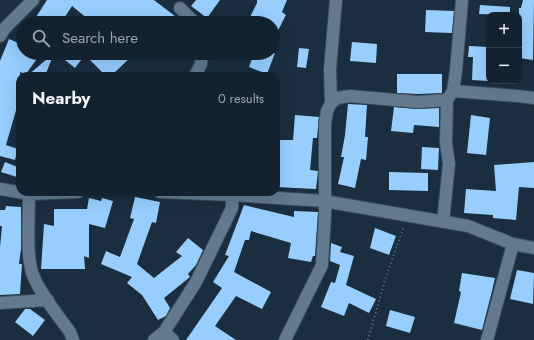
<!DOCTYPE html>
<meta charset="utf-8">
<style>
:root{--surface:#142230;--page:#1d2a38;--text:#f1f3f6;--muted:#9da4ab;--line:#333f4c}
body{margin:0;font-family:Jost,sans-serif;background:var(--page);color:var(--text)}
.controls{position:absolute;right:12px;top:12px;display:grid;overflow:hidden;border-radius:8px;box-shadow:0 4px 16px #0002}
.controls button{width:36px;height:36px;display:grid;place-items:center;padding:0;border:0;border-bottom:1px solid var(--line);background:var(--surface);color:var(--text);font:20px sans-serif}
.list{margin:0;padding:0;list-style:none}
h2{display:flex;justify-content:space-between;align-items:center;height:52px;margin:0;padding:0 16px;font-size:17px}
h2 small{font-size:13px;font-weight:400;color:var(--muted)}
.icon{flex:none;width:22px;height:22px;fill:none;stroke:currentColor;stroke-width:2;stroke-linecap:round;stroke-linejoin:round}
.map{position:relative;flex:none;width:534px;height:340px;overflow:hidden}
.search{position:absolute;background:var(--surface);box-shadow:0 4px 16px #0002;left:16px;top:16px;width:264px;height:44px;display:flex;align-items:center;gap:10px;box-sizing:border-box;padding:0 14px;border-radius:22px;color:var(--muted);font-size:15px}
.panel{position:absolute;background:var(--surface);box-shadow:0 4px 16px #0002;left:16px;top:72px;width:264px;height:124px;border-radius:12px}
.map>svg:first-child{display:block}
</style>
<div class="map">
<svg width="534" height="340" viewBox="0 0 534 340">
<rect width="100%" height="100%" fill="#1a2e40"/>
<path fill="#97cefe" d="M47,0h107l30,23h-91l-21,-17 -11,17h-16l-9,-6z
M196,0h24l-13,18 -16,-12z
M257,0h30l-5,12 4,3 -13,25v-17h-15l-9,-4 8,-16z
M523,0h11l-1,60 -14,-2v-50h2z
M480,5l30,2v8l-31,-1z
M426,10l28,1 -2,22 -27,-1z
M9,39l14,6v8h18l-15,21 -6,-2v36l-3,-1 -11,38 12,4 -3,11 -15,-4v-95z
M352,42l25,2 -1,19 -26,-2z
M469,46l20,1v34l-17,-1 1,-23h-5z
M299,48l10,1 -3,19 -9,-1z
M54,53l-9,23h-18z
M56,53h79l-24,23h-5l-21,-21 -10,13z
M254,53h21l-8,21 -18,-7z
M397,74h45v19l-24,1 -21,-1z
M348,104l19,1 -2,32h3l-2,23 -5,-1 -6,29 -17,-4 6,-27h-3l4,-22z
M394,107l23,2 22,-1v19l-25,-2 -1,8 -22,-2z
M295,115l24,2 -2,21h-4l-3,32 8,1 -2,18 -40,-2v-47h17z
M471,115l19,3 -4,37 -19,-2z
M422,147l17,1 -1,22 -17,-1z
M5,162l15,6v10l-19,-6z
M534,162v26l-15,-1 -3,33 -23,-2v-3l-29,-2 2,-24 30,2 -2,-26z
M389,172l39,1v18l-39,-1z
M135,197l25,5 -4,21 -4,-1 -15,42 17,14 28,-22 -6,-4 12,-14 15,12 -7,15 -8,9 2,3 -26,21 6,10 -4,8 -8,4 -16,-25 -15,-12 5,-6 -31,-13 5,-13 14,6 14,-38 -4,-1z
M89,198l12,3 1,-3 11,3 -8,27 -16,-4v34l-5,-2 1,13h-44l3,-45 10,2v-17h33z
M244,205l50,12v-6l24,1 -3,44h-2l-2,6 -23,-4 3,-15 -40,-12 -2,9h-4l-11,32 37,20 -9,17 -26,-13 -21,30 21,14h-50l36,-52 -9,-6 16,-26 -4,-1z
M6,206l15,1v42l-2,15h3l-2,30 -20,1v-48l2,-21h-2v-16h5z
M375,228l21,8 -7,19 -19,-7z
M331,243l11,4 -2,5 14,4 -8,29 30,14 -7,14 -20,-10 -5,13 -23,-9 10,-25 4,1 5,-18 -10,-4z
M517,270l17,3 -1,31 -23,-5z
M462,273l33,5 -3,13 -10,39 -28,-7 7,-31 -2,-1z
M25,309h5l15,11 -12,16 -18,-14z
M390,310l25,7 -5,16 -24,-7z"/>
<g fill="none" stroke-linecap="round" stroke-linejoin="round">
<g stroke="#3a4b5a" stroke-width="14">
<path id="street" d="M180,8l15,15
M0,36l5,-8 28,-28
M195,76l6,-12 1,-11
M453,91l65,5 16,2
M331,103l6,-5 13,-2 68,6 29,-2
M0,189l29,5 49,-2
M160,192l72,3 92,6 144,25 45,18 21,4
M29,194c0,22 -3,58 3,78 4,16 27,45 38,60l3,8
M443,222l6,-58 -3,-21 1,-43 6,-9 3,-20 6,-71
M0,303l48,-3
M164,332l9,8
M154,340l10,-8 32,-50 36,-74v-13
M285,340l37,-75 3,-50v-91l2,-13 4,-8 -1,-34 6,-69
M487,340l26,-96"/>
</g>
<path stroke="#667785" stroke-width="2" stroke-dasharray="1 3" stroke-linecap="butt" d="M368,340l17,-60 19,-54"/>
<use href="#street" stroke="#62798e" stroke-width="12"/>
</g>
</svg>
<div class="controls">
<button>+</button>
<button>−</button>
</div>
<div class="search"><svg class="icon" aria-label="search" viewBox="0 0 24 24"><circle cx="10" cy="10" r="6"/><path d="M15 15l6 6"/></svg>Search here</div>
<section class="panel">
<h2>Nearby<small>0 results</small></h2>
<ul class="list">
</ul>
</section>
</div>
